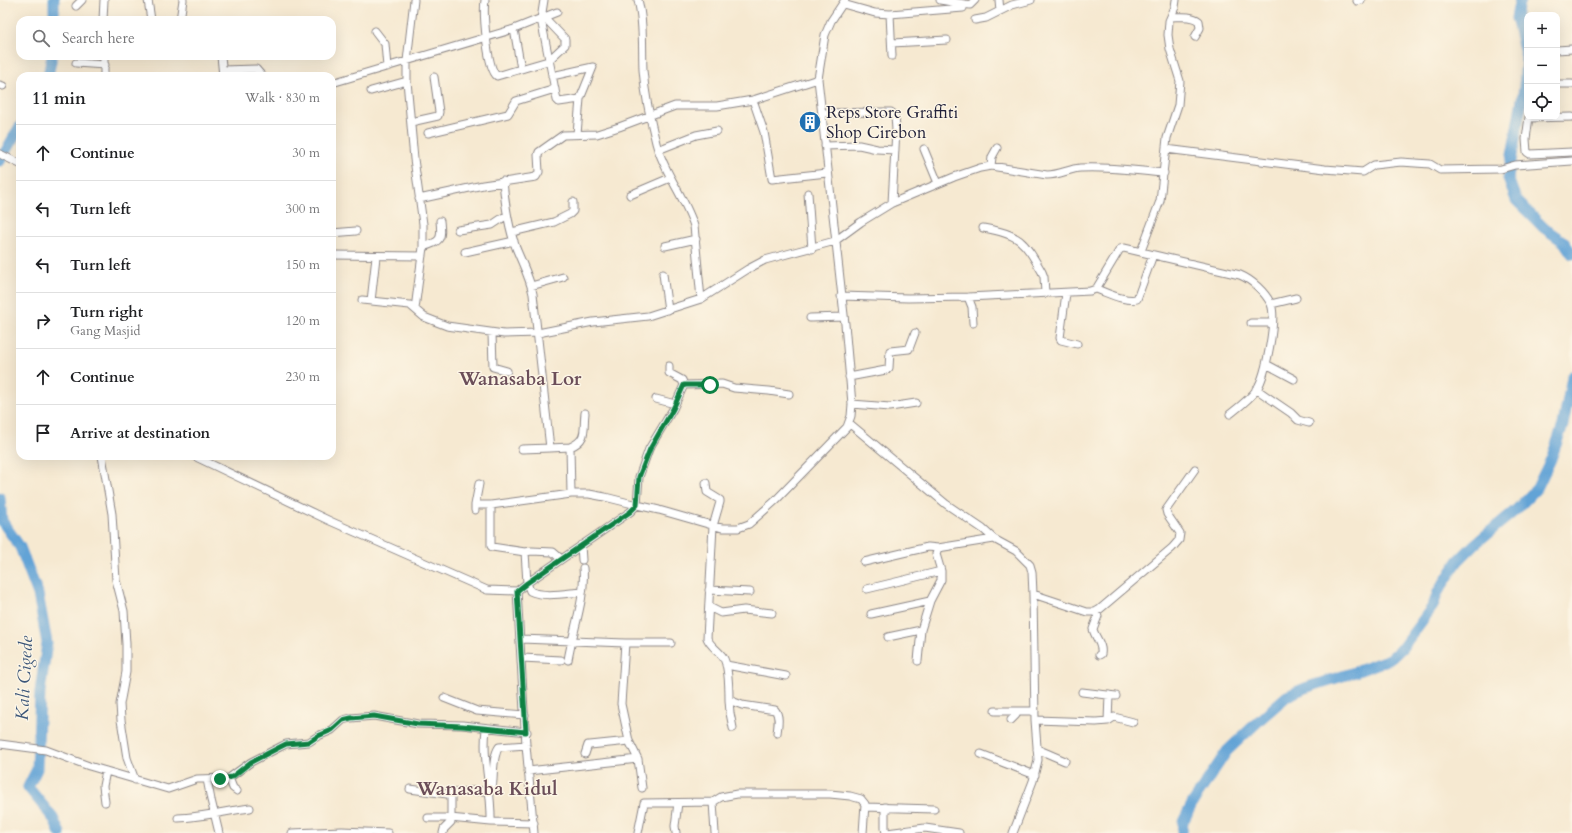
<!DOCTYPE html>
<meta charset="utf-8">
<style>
:root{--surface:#fff;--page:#f2f2f2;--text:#202124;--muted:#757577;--line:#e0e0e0}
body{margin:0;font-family:Cardo,serif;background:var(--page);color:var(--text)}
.controls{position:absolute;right:12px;top:12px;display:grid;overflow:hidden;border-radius:8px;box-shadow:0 4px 16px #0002}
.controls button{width:36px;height:36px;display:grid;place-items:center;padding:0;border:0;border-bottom:1px solid var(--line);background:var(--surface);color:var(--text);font:20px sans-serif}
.stop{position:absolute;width:12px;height:12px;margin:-9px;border:3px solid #0b8043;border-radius:50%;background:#fff}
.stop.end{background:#0b8043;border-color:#fff;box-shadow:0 1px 4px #0008}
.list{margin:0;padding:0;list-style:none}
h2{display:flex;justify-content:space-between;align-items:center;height:52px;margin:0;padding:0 16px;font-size:17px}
h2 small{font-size:13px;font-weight:400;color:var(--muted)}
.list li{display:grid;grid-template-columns:26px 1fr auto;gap:12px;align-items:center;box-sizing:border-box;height:56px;padding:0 16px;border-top:1px solid var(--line)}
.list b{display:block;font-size:15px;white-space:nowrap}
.list p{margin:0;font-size:13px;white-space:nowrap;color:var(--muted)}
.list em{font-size:13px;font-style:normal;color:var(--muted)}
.icon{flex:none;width:22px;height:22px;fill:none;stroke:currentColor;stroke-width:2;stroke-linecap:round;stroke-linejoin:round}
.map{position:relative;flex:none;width:1572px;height:833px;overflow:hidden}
.search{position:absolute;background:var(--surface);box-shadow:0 4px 16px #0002;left:16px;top:16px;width:320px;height:44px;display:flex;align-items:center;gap:10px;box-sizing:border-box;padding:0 14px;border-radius:12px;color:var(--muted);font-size:15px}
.panel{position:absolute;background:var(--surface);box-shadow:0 4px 16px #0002;left:16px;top:72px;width:320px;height:388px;border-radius:12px}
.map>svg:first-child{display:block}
</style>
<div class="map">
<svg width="1572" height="833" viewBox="0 0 1572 833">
<rect width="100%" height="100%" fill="#fcf5e5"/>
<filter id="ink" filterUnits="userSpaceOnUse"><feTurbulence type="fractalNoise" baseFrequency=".025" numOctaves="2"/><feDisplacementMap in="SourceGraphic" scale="8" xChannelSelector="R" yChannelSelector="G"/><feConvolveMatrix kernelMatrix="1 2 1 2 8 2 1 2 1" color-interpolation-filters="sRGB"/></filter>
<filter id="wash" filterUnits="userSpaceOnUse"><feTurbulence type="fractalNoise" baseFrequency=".012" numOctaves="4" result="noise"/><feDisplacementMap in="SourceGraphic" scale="16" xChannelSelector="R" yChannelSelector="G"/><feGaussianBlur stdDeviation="0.9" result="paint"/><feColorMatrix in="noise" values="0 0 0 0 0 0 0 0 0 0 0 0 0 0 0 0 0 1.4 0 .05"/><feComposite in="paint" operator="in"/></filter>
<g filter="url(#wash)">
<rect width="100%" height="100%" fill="#f6e9d1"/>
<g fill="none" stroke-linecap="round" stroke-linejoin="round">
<path stroke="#62a3d6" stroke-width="11" d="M54,0v20
M1521,0l-2,3 -3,15 10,39 -2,31 -16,90 8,22 28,28 20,14 8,12
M48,76l4,-20
M0,161l20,-35
M0,498l2,23 18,26 18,47 9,49 -7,49 -3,77 -9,18 25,31 7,15
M1182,833l1,-11 10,-20 34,-51 38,-36 22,-19 18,-8 47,-15 38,-14 12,-11 31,-42 5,-14 20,-31 17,-17 42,-35 20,-21 14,-29 12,-34 9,-49"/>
</g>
</g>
<g filter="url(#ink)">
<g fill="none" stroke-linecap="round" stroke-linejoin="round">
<g stroke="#8c8686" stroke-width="9">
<path id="minor" d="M148,0l3,20
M414,0l-7,61v20l7,78 9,65v23l-8,62
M485,0c-2,13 2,69 12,76l51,-15 17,-16v-6l-21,-22
M544,0l-3,19 16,81 2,2 21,-3
M638,0c6,23 4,47 5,70 2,25 7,49 13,73 8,30 29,54 38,83l7,73
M940,0l30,5 5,-5
M999,0l1,11
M1357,1l4,-1
M843,4l32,9 15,1 2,42
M76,6l6,-6
M890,14l73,-6
M1171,17c9,0 20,-2 28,4l1,7 -5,9
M103,20l1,-20
M180,20l3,-20
M975,20l11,-2 26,-13 19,-5
M514,29l7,40
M375,31l10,13 2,23
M892,43l55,-3
M1557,50l15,-1
M221,56l2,20
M76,63l29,2
M223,70l33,-1 6,7
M104,76v-20
M552,76l41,-9 -13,32 -3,35
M332,83l182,-54 43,-17
M1557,84h15
M0,85l3,1
M371,91l36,-10
M753,100l11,32 8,47 55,-6
M822,113l62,-1h7l4,3 1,15 -4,73
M1529,117l-3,22 1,13 3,2 42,-2
M1529,118l43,-1
M411,122l27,-6 1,-4 -5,-35
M428,133l80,-19 8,-13 39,-12
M825,146l34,-1 18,4 18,1
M924,149l14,34
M1166,149l159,20 38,3 11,-7 27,-3 29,2 10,6 61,-1 14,-4 57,-4
M658,150l38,-15 21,-4
M0,154l20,10
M991,166l1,-9 5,-9
M503,181c2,23 5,45 13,67 6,15 14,30 17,46l17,154 20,-1 1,47
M808,193l4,56
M630,195l40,-17
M419,199l64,-14 53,-8 3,-5 -1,-17 1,-3 24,-17 34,-1 22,-7 56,-21h42l36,-6 65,-21
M983,228c37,6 41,13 59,44l2,5 1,16
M458,230l34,-5 15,-10
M512,232l42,-10 16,-8 3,-3v-9
M332,233l24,-2
M665,246l31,-7
M423,247c18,-6 19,-7 17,-26
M1141,251l19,-50 7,-63 11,-33 2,-24 -10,-32 -2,-14 1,-14 6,-14 1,-7
M465,252l49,-11
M332,255l90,1
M663,274l5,36
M531,286l32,-9
M1096,289c12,4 29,13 41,10l16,-44
M1066,293l-6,45 1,2 16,4
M841,296l67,2 60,-1 122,-6 6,-2 24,-40 4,-1 116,27c12,5 25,17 31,29 6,15 -5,71 -14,85 -7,10 -18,18 -27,25
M968,297l4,10 1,16
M362,300l48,5 14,12 23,9 57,8 34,-1 55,-11 55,-6 53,-17 47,-30 17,-9 70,-19 26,-19 31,-19 62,-26 26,-9 11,-2 56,9c12,0 22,-6 33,-7 28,-2 57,3 84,5
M371,301l5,-44
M1271,304l25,-6
M810,318l34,-1
M1251,323h21
M492,333l1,34 14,4
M1266,364l28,15
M849,377l37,-7 3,-2 1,-17 19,-2 6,-16
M684,385l38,-1 12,4 35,3 20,3
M1256,389l35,24 7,7 11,3
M656,399l19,5
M852,404l38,3 26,-4
M849,423l97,81 37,25 11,10 22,12 14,14 2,7 1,22 2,126 3,40 -5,21 -20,52
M570,447c18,-7 13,-18 15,-34
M522,449l28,-1
M102,456l10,58 4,66 8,31 2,33v28l-6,32 1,16 6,38 8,22
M194,456l136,65 157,69 30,1
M706,483l1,9 13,8v2l-7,24 -6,112c3,8 11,12 16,19 6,9 6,32 6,43l13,5 33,5c5,6 3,15 2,23
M475,505l4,-21
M491,505v41l1,1 33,5 2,31 3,8c14,7 37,2 52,1
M475,510v-5h16l80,-11h18l16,3 32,8 2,-28 10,-28 24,-40 11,-24 -2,-5 -13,-7v-7
M581,545l1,15
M525,552l7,-1 21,1 8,7
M864,562l64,-15 10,1
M867,589l74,-18
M709,590l41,2
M1033,594l54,18h8l5,-3 72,-61 7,-8 1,-7 -13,-19 -1,-4 29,-41
M709,607l12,6 23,-3 28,3
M1095,612l3,4 -5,13c2,9 10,15 8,25l-2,1
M871,614l59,-13
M888,637l33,-7
M521,639l104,4h46
M625,643l-4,61 8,37 9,18 4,29
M522,658l39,2
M568,660c5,-30 18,-63 15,-92
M918,661l3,-31 9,-29 11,-21v-9l-5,-17 2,-6 56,-9
M726,665l60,11
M1082,692l34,4
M444,698l33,13 48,4
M729,700l1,13 3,15
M995,711h40
M1011,720l5,-5v-4
M1035,720l61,2 12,-1 6,-4 19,5
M1108,721l1,-26
M486,729c-4,31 6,61 5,93
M0,744l46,6 43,16 79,23 29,-10 32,-1 22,-16 29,-15 6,-3 23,-2 9,-6 14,-6 11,-10 8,-2 23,-2 44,8 44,1 65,7
M1037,749l28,12
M585,754l3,-9h2l39,-4
M981,754l54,21
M528,771l110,-12
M229,778l4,10 4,3
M207,779l4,21 8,33
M410,789l37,5 22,-3h21c6,-6 0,-31 9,-44l27,-2
M105,802l-2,-16 3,-15
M713,802l8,-5 16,-3h93l20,2 11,3 4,5 -2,29
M865,807l69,2
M885,807v21l1,5
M178,818c24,-1 48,-7 72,-10
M428,818h22l41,4 43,1
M292,833l50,-2 46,2
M443,833l1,-4 7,-7v-28
M534,833l-8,-88 -9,-154 10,-8 103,-71 7,-7 22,5 63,18h16l11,-4 26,-23 72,-74 4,-11 1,-12 -7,-80 -27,-245 7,-44 6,-14 14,-21
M638,833l6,-30 69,-1 2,31
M676,833l-1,-7 3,-23
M887,833l38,-5 34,5"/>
</g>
<use href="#minor" stroke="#fff" stroke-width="7"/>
</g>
</g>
<g fill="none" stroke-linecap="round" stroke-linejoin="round" filter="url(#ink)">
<path stroke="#0b8043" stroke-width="5" d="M220,779l12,-2 19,-15 29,-15 6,-3 23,-2 9,-6 14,-6 11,-10 8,-2 23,-2 44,8 44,2 64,6 -9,-141 10,-8 103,-71 7,-7 2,-28 11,-28 23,-40 11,-24h26"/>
</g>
<defs>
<g id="building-disc" transform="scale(1.15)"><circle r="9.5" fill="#1f6fb2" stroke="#fcf5e5"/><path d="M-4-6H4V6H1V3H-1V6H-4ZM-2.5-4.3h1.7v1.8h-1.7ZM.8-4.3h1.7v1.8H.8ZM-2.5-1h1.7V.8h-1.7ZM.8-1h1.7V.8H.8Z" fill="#fff"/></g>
</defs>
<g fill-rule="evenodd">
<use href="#building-disc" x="810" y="122"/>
</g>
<g text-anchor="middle" stroke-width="3" stroke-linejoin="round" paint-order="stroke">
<g font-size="17" fill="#22223b" stroke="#fcf5e5" text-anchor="start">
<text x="826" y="118">Reps Store Graffiti<tspan x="826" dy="20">Shop Cirebon</tspan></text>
</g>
<g font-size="18" font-style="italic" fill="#3c5679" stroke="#fcf5e5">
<text transform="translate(24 678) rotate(-87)" y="6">Kali Cigede</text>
</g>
<g font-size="19" font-weight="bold" fill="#6b4e59" stroke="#fcf5e5">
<text x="520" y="385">Wanasaba Lor</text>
<text x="487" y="795">Wanasaba Kidul</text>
</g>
</g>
</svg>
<div class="controls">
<button>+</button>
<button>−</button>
<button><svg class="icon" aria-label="locate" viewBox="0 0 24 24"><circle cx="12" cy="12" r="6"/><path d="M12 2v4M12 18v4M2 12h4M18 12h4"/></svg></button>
</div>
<div class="stop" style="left:710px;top:385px"></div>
<div class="stop end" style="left:220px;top:779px"></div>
<div class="search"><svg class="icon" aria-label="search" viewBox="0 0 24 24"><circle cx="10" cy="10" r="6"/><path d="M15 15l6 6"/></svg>Search here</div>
<section class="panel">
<h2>11 min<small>Walk · 830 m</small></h2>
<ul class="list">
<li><svg class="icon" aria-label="ahead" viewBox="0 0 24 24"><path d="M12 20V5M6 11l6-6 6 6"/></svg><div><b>Continue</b></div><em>30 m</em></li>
<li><svg class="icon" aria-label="left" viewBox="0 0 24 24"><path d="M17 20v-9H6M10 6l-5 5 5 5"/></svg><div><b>Turn left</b></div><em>300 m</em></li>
<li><svg class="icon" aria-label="left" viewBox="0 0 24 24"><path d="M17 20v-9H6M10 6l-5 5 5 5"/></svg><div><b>Turn left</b></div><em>150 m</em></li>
<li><svg class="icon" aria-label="right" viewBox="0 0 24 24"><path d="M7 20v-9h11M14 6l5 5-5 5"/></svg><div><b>Turn right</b><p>Gang Masjid</p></div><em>120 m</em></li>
<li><svg class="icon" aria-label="ahead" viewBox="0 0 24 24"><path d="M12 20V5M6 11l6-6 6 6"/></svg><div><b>Continue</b></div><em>230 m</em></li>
<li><svg class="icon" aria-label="arrive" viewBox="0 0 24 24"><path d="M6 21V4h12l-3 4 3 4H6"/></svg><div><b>Arrive at destination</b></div></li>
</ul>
</section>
</div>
